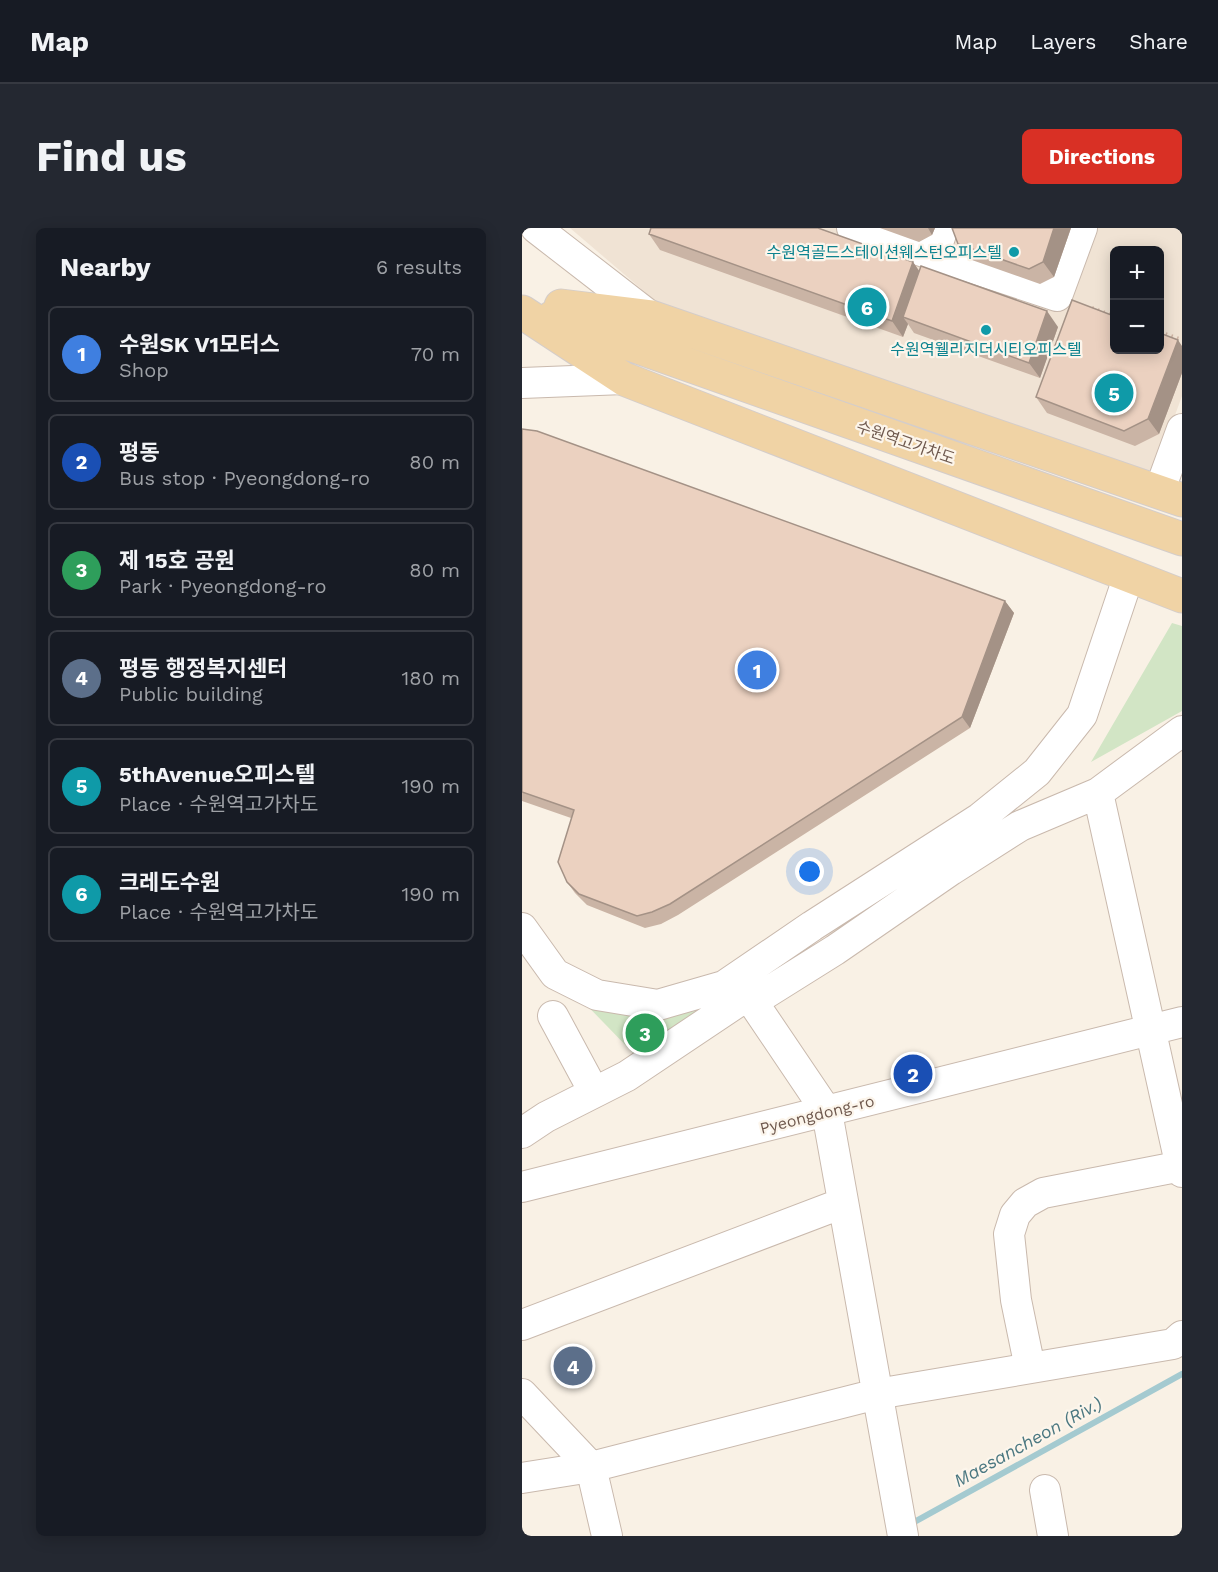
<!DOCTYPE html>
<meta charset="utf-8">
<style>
:root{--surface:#171b24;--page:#242831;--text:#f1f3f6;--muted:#9ea1a6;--line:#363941;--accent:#d93025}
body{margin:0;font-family:"Work Sans","Noto Sans KR",sans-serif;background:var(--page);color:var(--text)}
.controls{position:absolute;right:18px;top:18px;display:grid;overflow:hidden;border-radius:9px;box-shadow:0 3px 15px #0003}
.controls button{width:54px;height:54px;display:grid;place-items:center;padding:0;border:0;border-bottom:2px solid var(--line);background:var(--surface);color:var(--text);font:30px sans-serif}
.you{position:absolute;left:288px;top:644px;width:21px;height:21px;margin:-15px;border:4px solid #fff;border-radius:50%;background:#1a73e8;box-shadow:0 0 0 9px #1a73e833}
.badge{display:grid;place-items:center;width:39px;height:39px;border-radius:50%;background:var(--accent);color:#fff;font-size:20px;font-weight:700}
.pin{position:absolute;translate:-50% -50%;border:3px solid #fff;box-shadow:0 2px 6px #0006}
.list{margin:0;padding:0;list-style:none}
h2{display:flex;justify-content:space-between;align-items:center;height:78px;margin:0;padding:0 24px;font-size:26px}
h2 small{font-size:20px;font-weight:400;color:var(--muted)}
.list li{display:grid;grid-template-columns:39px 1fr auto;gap:18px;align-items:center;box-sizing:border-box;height:96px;margin:0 12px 12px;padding:0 12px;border:2px solid var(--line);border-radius:9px}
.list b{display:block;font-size:22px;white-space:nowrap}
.list p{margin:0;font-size:20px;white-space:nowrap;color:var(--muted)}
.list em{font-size:20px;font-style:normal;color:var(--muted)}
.map{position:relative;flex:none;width:660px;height:1308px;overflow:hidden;border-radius:9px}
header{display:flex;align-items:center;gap:36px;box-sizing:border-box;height:84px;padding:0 30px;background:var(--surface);border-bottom:2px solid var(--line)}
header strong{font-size:28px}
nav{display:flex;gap:33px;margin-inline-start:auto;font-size:21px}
.intro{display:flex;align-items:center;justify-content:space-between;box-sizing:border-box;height:144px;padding:0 36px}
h1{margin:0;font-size:42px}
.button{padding:15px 27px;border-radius:9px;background:var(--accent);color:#fff;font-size:21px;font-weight:700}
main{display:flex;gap:36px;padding:0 36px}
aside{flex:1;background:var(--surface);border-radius:9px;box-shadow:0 3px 15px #0003}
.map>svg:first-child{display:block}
</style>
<header>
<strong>Map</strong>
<nav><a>Map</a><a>Layers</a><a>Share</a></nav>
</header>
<div class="intro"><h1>Find us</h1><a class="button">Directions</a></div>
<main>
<aside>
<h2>Nearby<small>6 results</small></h2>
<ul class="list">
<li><span class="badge" style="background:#3f7fe0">1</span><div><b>수원SK V1모터스</b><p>Shop</p></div><em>70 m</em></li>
<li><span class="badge" style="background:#1a4fb4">2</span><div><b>평동</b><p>Bus stop · Pyeongdong-ro</p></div><em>80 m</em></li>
<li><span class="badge" style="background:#2e9e5b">3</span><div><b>제 15호 공원</b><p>Park · Pyeongdong-ro</p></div><em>80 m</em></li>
<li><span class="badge" style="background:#5c6f8a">4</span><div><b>평동 행정복지센터</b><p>Public building</p></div><em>180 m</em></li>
<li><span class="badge" style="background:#0f9aa8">5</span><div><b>5thAvenue오피스텔</b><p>Place · 수원역고가차도</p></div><em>190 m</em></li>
<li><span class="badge" style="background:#0f9aa8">6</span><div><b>크레도수원</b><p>Place · 수원역고가차도</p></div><em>190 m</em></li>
</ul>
</aside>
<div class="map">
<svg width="660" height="1308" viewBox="0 0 660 1308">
<rect width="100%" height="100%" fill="#f9f1e5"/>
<path fill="#f0e3d4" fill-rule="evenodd" d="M48,0h612v168l-30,82 -493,-174zM592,22h46v100h-46z"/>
<path fill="#d2e5c5" d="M650,395l10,3v85l-91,51z
M51,763l163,10 -101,54z"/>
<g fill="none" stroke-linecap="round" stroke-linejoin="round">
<path stroke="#a4cad0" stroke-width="6" d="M387,1297l273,-151"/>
<g stroke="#c9b9ad" stroke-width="32">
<path id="minor" d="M14,0l115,89
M330,0l205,68 25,-68
M412,27l9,-27
M0,155l102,-4
M637,264l23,-63
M576,565l84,379
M0,700l33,46 42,21 61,10 66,-19 88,-60 168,-108 57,-46 45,-57 47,-140
M226,767l79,117 76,424
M230,774l83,-52 116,-80 69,-44 78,-33 84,-62
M31,788l41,76
M0,905l24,-16 81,-41 121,-81 -11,-17
M0,959l660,-165
M0,1097l321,-122
M508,1140l-14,-68 -7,-66 6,-19 10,-12 18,-10 139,-27
M0,1166l69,73 16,69
M0,1250l69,-11 286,-73 296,-50 9,-8
M523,1262l8,46"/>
</g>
<g stroke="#d4cdca" stroke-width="35">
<path id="major" d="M39,78l90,11 531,183
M0,84l102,67 558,217
M31,89l629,222"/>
</g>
<path stroke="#cfb4a4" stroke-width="4" stroke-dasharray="1.5 4.5" stroke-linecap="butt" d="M570,80l22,8
M638,104l22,8"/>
<use href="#minor" stroke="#fff" stroke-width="30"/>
<use href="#major" stroke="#f0d3a5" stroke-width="33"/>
</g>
<path fill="#cab4a5" d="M127,0h169l95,34 6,9 139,56 -18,51 -126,-45 -6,-9 -5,13 -243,-87 -11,-16 2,-5z
M358,0h55l-3,7 -13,7z
M549,0l-17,49 -14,7 -71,-25 -11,-15z
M660,118v27l-23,61 -24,12 -88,-33 -11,-16z
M0,201l483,172 9,12 -44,115 -292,187 -17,9 -16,4 -58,-23 -12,-12 -8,-11 4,-64 -49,-17z"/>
<path fill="#a49286" d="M406,0h7l-3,7z
M532,0h17l-17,49 -11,-15z
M391,34l11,16 -21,39 5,7 -5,13 -11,-16z
M525,83l11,16 -18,51 -11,-15z
M656,112l4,6v27l-23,61 -11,-15z
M483,373l9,12 -44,115 -8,-11z"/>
<path fill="#ebd1c0" stroke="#a49286" stroke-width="1.5" d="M129,0h167l95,34 -21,59 -243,-87z
M430,0h102l-11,34 -14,7 -71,-25z
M399,38l126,45 -18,52 -126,-46z
M550,72l42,16v34h46v-17l18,7 -30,79 -24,12 -88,-34z
M0,201l15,2 468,170 -43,116 -292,187 -18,8 -15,4 -58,-22 -12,-12 -9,-20 16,-52 -52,-18z"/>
<g fill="#0f9aa8" stroke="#fcf5eb" stroke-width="2">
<circle cx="492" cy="24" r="6"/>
<circle cx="464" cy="102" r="6"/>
</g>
<g text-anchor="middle" stroke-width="4.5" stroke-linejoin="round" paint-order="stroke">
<g font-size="16" fill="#0d838f" stroke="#fcf5eb" text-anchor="end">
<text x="480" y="30">수원역골드스테이션웨스턴오피스텔</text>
<text x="464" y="127" text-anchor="middle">수원역웰리지더시티오피스텔</text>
</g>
<g font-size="16" fill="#6f594e" stroke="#fcf5eb">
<text transform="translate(384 214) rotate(19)" y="6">수원역고가차도</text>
<text transform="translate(295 886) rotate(-14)" y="6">Pyeongdong-ro</text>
</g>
<g font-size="18" font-style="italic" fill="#4a7780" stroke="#fcf5eb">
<text transform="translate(506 1214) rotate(-29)" y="6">Maesancheon (Riv.)</text>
</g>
</g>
</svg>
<div class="controls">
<button>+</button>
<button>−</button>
</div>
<div class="you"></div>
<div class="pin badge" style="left:235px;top:442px;background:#3f7fe0">1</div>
<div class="pin badge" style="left:391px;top:846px;background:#1a4fb4">2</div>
<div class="pin badge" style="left:123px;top:805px;background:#2e9e5b">3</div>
<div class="pin badge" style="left:51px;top:1138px;background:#5c6f8a">4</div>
<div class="pin badge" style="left:592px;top:165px;background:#0f9aa8">5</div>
<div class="pin badge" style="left:345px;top:79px;background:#0f9aa8">6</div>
</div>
</main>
